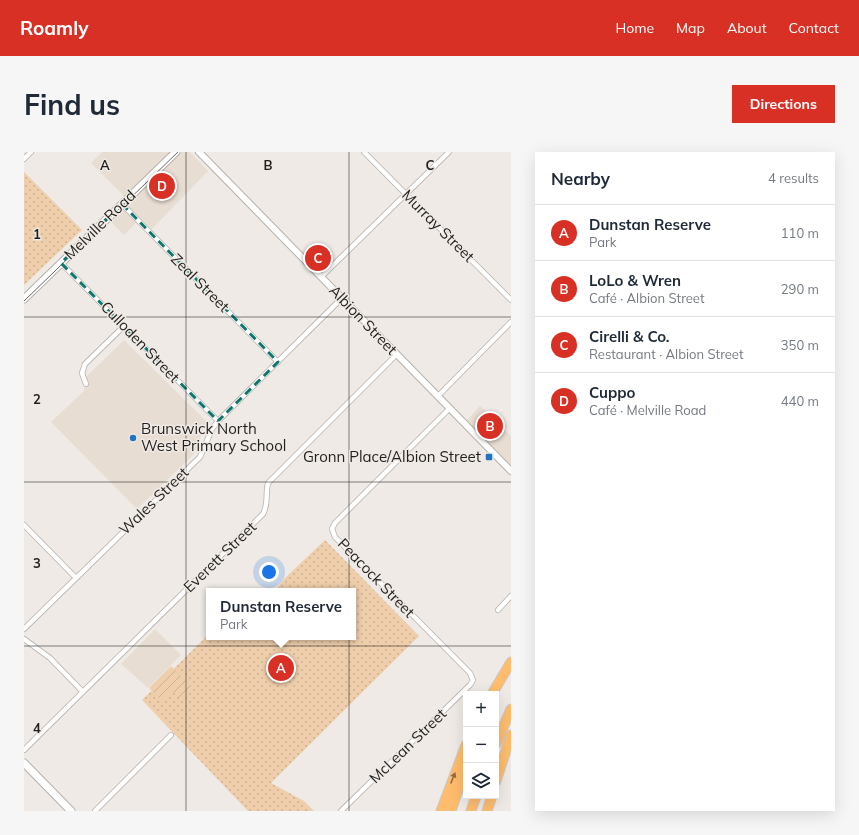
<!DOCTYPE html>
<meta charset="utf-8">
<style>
:root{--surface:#fff;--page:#f6f6f7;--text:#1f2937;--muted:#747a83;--line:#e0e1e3;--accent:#d93025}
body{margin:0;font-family:Mulish,sans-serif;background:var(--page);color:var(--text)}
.controls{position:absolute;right:12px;bottom:12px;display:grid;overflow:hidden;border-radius:0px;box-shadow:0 4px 16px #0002}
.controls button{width:36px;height:36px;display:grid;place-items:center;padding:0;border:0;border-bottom:1px solid var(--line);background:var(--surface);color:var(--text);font:20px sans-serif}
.you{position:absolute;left:245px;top:420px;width:14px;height:14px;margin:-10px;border:3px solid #fff;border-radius:50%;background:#1a73e8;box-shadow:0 0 0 6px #1a73e833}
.badge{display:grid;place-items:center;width:26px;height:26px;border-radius:50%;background:var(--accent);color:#fff;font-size:13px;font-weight:700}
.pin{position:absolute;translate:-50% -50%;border:2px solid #fff;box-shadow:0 1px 4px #0006}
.popup{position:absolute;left:182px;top:436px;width:150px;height:52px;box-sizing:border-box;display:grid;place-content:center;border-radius:0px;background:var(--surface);filter:drop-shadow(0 1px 3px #0005);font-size:13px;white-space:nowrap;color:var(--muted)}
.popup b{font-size:15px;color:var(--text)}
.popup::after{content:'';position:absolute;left:50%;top:100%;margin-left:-8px;border:8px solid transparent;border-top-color:var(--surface)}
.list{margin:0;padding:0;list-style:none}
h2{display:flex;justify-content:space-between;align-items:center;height:52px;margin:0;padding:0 16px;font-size:17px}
h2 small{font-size:13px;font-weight:400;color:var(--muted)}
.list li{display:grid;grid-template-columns:26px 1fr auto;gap:12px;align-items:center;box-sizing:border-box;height:56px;padding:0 16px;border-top:1px solid var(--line)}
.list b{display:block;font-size:15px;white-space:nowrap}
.list p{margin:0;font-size:13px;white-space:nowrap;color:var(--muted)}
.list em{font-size:13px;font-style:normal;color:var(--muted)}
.icon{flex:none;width:22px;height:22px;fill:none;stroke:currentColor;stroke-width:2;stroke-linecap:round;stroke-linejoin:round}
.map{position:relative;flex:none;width:487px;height:659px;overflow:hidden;border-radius:0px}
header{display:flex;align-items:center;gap:24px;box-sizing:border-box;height:56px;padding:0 20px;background:var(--accent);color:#fff}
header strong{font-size:19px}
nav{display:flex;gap:22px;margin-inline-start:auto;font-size:14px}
.intro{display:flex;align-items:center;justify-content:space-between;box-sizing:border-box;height:96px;padding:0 24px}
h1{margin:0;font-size:28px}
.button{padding:10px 18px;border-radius:0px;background:var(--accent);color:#fff;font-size:14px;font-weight:700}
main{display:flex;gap:24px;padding:0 24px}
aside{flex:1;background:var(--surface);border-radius:0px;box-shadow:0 4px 16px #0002}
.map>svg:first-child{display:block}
</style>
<header>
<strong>Roamly</strong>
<nav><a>Home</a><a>Map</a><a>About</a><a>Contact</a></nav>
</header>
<div class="intro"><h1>Find us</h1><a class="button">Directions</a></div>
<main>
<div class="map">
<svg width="487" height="659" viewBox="0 0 487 659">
<defs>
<pattern id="park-dots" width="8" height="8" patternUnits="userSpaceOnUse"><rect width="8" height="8" fill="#eeceab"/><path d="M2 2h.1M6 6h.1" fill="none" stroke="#ccb093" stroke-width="1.8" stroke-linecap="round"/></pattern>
<pattern id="garden-furrows" width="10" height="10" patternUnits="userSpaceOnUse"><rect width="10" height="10" fill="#eeceab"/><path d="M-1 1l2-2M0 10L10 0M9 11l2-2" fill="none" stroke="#ccb093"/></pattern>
</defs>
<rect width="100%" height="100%" fill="#efeae5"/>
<path fill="#e8ddd2" d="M78,0h88l18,19 -56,58 -11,-11 -17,17 -13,-13 20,-19 -40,-40z
M100,188l82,81 -12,33 -57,55 -86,-87 33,-31 3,-15z
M456,254l31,30v29l-44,-45z
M131,477l26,26 -33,33 -27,-24z"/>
<path fill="url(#park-dots)" d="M0,20l58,58 -58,55z
M301,388l94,96 -148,147 33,18 10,10h-66l-106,-111 67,-66v3h144v-46h-78l9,-12z"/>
<path fill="url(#garden-furrows)" d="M147,514l23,23 -11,12 -10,-9 -10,10 -14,-14z"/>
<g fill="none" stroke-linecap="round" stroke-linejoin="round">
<g stroke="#b6b1ac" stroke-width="6">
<path id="minor" d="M340,0l147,148
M0,7l7,-7
M98,52l156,158
M37,111l157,158
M297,125l128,-125
M62,232l-4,-11 3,-9 39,-38
M414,244l73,-74
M0,373l52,53
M474,458l13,-14
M0,477l176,-172 12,-28 6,-8 124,-123
M0,487l26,19 33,34
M0,598l239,-236c6,-11 2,-20 5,-31l129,-129
M71,659l76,-76
M317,659l129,-126 3,-5 -3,-7 -135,-136 -3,-8 3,-6 115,-115"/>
</g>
<g stroke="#b6b1ac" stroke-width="8">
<path id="tertiary" d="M175,0l312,319"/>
</g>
<g stroke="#b6b1ac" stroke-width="9">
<path id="secondary" d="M0,147l152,-147
M0,611l47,48"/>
</g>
<g stroke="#cac9c9" stroke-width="11">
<path id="motorway" d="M468,542l19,-32
M472,592l15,-35
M472,629l15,-46
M417,659l25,-66
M427,659l15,-44
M447,659l5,-15
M463,659l5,-15"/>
</g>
<use href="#minor" stroke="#fff" stroke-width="4.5"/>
<use href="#tertiary" stroke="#fff" stroke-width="6"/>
<use href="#secondary" stroke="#fff" stroke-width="7"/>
<use href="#motorway" stroke="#ffbc6c" stroke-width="9"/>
<path stroke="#696663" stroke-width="1" d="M0,149l154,-149"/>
</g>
<defs><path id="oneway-solid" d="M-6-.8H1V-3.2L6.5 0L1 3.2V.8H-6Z"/></defs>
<use fill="#906e44" href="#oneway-solid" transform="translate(429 626) rotate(-68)"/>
<path fill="none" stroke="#0f766e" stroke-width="3" stroke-dasharray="8 5" stroke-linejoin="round" d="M98,52l156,158 -60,59 -157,-158z"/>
<path fill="none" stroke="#211f1d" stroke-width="1" stroke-opacity="0.55" d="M162,0v659M325,0v659M0,165h487M0,330h487M0,494h487"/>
<g fill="#2174c2" stroke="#efeae5" stroke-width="1.5">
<circle cx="109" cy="286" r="4"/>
<rect x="461" y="301" width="8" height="8" rx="2"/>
</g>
<g text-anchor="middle" stroke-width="3" stroke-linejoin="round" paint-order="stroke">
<g font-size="15" fill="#211f1d" stroke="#efeae5">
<text transform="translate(76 73) rotate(-44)" y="5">Melville Road</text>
<text transform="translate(414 74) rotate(45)" y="5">Murray Street</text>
<text transform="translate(176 131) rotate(45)" y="5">Zeal Street</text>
<text transform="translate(339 168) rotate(46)" y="5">Albion Street</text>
<text transform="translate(116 190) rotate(46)" y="5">Culloden Street</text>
<text transform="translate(130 349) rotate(-44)" y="5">Wales Street</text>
<text transform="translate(196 405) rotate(-44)" y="5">Everett Street</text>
<text transform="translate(352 426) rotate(46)" y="5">Peacock Street</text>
<text transform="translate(384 594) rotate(-44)" y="5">McLean Street</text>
</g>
<g font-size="15" fill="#211f1d" stroke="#efeae5" text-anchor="start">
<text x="117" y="282">Brunswick North<tspan x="117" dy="17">West Primary School</tspan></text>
<text x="457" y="310" text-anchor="end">Gronn Place/Albion Street</text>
</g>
</g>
<g font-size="13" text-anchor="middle" font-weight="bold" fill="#211f1d" stroke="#efeae5" stroke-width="3" stroke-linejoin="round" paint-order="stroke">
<text x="81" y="18">A</text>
<text x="244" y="18">B</text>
<text x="406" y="18">C</text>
<text x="13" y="87">1</text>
<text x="13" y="252">2</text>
<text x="13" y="416">3</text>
<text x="13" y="581">4</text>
</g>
</svg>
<div class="controls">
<button>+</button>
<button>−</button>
<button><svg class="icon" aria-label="layers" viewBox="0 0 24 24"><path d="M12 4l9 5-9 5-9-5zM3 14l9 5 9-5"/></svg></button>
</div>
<div class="you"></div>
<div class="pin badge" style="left:257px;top:516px">A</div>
<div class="popup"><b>Dunstan Reserve</b>Park</div>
<div class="pin badge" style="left:466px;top:274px">B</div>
<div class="pin badge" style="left:294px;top:106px">C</div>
<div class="pin badge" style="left:138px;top:34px">D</div>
</div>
<aside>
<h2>Nearby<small>4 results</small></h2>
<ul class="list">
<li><span class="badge">A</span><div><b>Dunstan Reserve</b><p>Park</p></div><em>110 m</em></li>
<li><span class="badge">B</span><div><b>LoLo &amp; Wren</b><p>Café · Albion Street</p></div><em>290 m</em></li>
<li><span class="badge">C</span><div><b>Cirelli &amp; Co.</b><p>Restaurant · Albion Street</p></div><em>350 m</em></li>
<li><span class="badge">D</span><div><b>Cuppo</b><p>Café · Melville Road</p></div><em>440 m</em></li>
</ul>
</aside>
</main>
